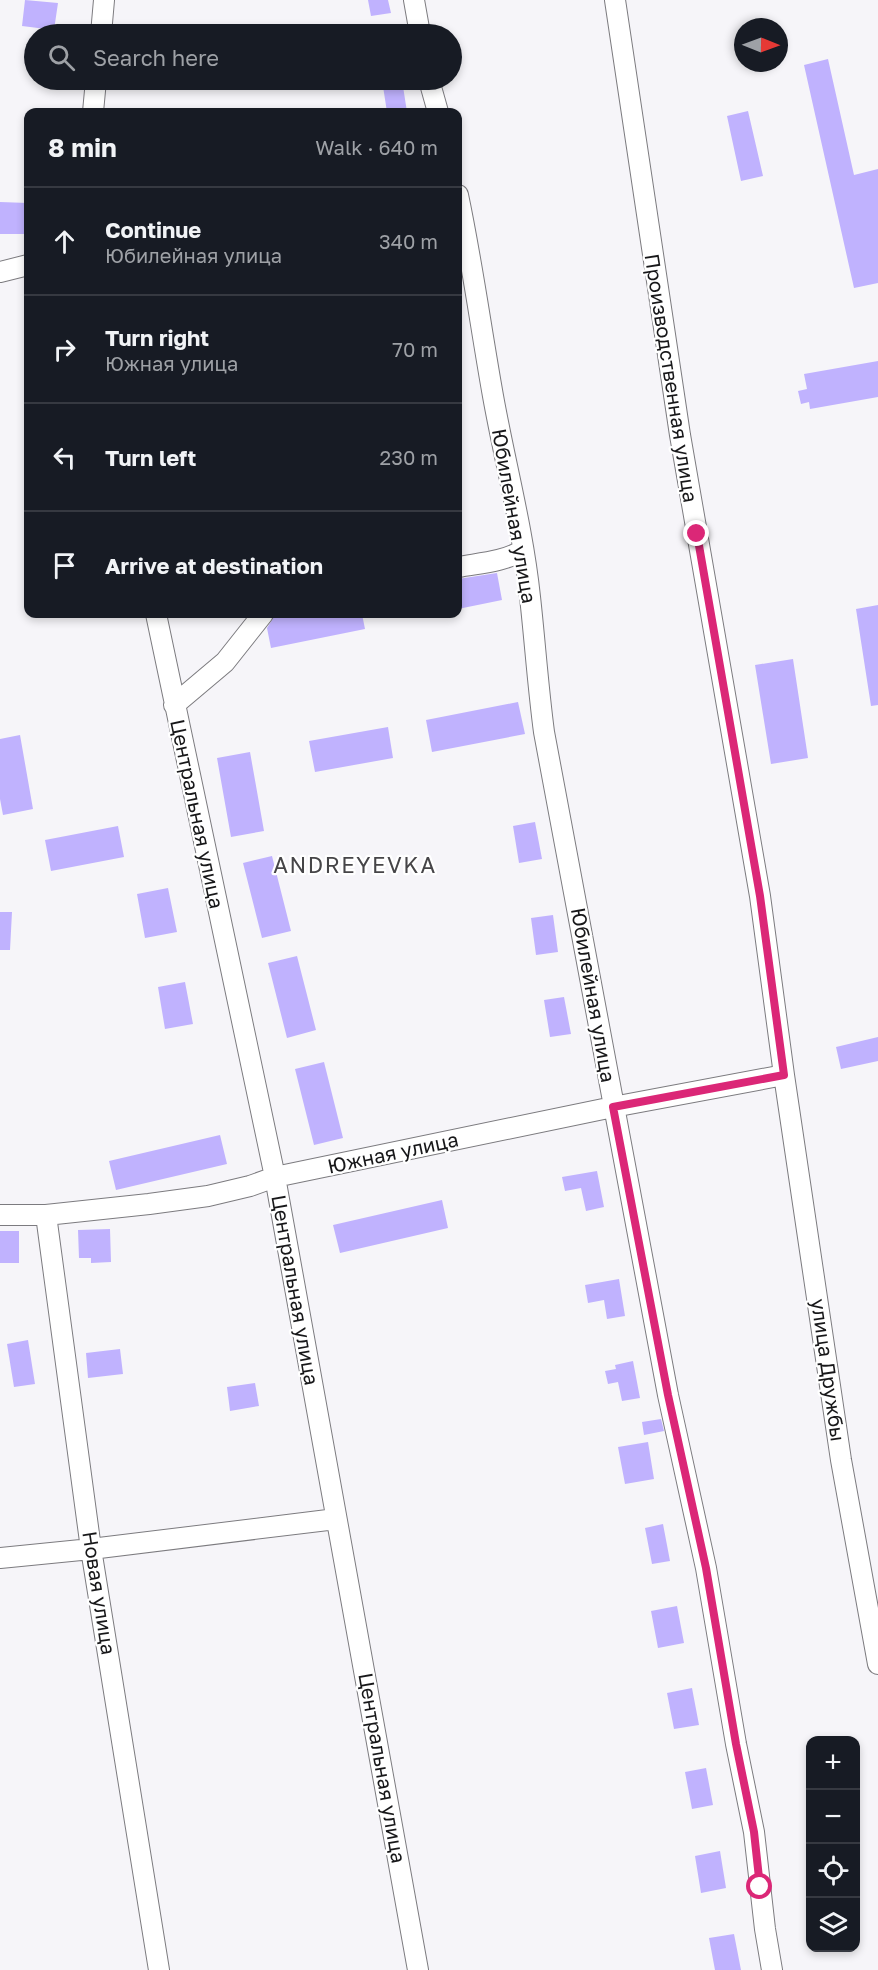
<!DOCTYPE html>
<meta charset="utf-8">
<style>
:root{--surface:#171b24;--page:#20242c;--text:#f1f3f6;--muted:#9ea1a6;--line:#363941}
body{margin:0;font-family:"Golos Text",sans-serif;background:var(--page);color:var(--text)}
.controls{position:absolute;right:18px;bottom:18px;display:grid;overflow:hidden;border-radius:12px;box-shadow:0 3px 9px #0003}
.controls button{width:54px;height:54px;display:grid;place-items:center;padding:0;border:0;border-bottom:2px solid var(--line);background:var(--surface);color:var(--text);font:30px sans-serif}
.compass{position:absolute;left:734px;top:18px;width:54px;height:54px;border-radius:50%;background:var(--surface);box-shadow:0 3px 9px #0003;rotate:91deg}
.stop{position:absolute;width:18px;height:18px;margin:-14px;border:4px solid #db2777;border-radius:50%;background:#fff}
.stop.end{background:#db2777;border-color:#fff;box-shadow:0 2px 6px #0008}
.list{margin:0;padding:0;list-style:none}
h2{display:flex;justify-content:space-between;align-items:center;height:78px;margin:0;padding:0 24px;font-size:26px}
h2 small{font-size:20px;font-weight:400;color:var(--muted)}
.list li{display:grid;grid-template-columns:39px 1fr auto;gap:18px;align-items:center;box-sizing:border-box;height:108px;padding:0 24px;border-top:2px solid var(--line)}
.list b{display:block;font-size:22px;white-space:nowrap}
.list p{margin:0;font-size:20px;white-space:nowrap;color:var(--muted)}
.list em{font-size:20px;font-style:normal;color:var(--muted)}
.icon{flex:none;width:33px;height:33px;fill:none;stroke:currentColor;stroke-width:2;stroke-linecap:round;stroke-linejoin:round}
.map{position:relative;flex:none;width:878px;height:1970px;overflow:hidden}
.search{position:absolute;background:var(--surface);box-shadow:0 3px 9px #0003;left:24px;top:24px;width:438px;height:66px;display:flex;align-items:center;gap:15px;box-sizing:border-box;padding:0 21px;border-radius:33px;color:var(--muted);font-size:22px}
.panel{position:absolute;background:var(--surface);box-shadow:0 3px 9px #0003;left:24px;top:108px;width:438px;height:510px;border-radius:12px}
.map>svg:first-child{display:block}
</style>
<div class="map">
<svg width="878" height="1970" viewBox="0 0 878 1970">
<rect width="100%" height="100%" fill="#f6f5f9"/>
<path fill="#c0b2fe" d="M25,0l33,3 -4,27 -32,-4z
M368,0h20l3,13 -20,3z
M828,59l26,116 24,-6v114l-24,5 -50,-223z
M382,80h20l5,32h-20z
M748,111l15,65 -22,5 -14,-65z
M0,202l28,1v31h-28z
M878,361v36l-68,12 -1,-7 -8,2 -3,-13 9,-2 -3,-15z
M497,573l5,27 -44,9v-30z
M878,605v100l-7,1 -15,-97z
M280,614h82l3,15 -94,19 -4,-20 8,-13z
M793,659l15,99 -37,6 -16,-99z
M518,702l7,32 -93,18 -6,-32z
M388,727l5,31 -78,14 -6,-31z
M20,735l13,74 -30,6 -3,-16v-60z
M250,752l14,79 -33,6 -14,-79z
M535,822l7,37 -23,4 -6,-37z
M118,826l6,31 -73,14 -6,-31z
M272,856l19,75 -29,7 -19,-75z
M168,888l9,44 -32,6 -8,-44z
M0,912h12l-2,38h-10z
M553,915l5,37 -22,3 -5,-37z
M297,956l19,74 -29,8 -19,-75z
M185,982l8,42 -28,5 -7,-42z
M564,997l7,37 -21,3 -6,-37z
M878,1037v24l-37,8 -5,-22z
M324,1062l19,76 -29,7 -19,-76z
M220,1135l7,29 -111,26 -7,-29z
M597,1171l7,36 -18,4 -5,-23 -16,3 -3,-14z
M442,1200l6,28 -108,25 -7,-28z
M110,1229l1,33 -20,1v-5h-12l-1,-28z
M0,1231h19v32h-19z
M619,1279l6,37 -18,3 -3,-19 -16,3 -3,-18z
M28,1340l7,44 -21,3 -7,-43z
M120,1349l3,25 -35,4 -2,-25z
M633,1361l7,37 -18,3 -4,-19 -10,2 -3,-13 11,-2 -1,-4z
M255,1383l4,23 -29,5 -3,-24z
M661,1419l3,12 -20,4 -2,-13z
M648,1442l6,37 -29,5 -7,-37z
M663,1524l7,37 -18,3 -7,-36z
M677,1606l7,37 -26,5 -7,-37z
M692,1688l7,37 -25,4 -7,-36z
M706,1768l7,37 -21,4 -7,-37z
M720,1851l6,37 -25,5 -6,-37z
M734,1934l7,36h-26l-6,-32z"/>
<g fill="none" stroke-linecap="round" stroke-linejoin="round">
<g stroke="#7c7b7f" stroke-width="22">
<path id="minor" d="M414,0l6,34
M615,0l65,435 80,461 24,179 57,385 37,204
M101,34l3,-34
M429,80l9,32
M93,112l3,-32
M458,195c14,66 23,134 35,201 12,67 30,133 37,201 5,45 8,90 14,135l124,663 38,173 30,176 18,88 11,97 7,41
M0,272l28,-7
M458,567c21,-4 46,-5 65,-17
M156,614l119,563 143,793
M174,705l51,-43 38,-48
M0,1215h46l103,-11 59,-8 42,-10 25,-9 338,-70 171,-32
M46,1215l45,334 68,421
M0,1558l91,-9 245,-30"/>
</g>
<use href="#minor" stroke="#fff" stroke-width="20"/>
</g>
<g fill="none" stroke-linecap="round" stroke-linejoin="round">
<path stroke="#db2777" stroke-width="8" d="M697,534l63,362 24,179 -171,32 55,288 38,173 30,176 18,88 6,55"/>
</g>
<g text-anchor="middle" stroke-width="4.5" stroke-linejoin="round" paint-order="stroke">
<g font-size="20" fill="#171719" stroke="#fff">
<text transform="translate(671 378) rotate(81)" y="7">Производственная улица</text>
<text transform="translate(514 516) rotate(80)" y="7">Юбилейная улица</text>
<text transform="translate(197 814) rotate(78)" y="7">Центральная улица</text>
<text transform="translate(593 995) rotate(80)" y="7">Юбилейная улица</text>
<text transform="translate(393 1153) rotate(-12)" y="7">Южная улица</text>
<text transform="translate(295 1290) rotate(80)" y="7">Центральная улица</text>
<text transform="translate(828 1370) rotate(82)" y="7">улица Дружбы</text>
<text transform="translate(99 1593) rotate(81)" y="7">Новая улица</text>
<text transform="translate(382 1768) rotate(80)" y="7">Центральная улица</text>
</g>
<g font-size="22" letter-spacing="1.5" fill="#464548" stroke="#fff">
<text x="355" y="873">ANDREYEVKA</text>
</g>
</g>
</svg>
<div class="controls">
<button>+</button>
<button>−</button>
<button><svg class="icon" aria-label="locate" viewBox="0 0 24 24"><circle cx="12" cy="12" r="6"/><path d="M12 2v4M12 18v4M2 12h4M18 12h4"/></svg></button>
<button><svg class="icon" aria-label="layers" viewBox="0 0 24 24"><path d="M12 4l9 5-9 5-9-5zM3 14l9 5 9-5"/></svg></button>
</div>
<svg class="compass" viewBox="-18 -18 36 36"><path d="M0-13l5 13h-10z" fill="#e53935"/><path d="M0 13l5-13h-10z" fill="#9ea1a6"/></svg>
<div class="stop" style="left:760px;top:1887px"></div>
<div class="stop end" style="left:697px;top:534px"></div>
<div class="search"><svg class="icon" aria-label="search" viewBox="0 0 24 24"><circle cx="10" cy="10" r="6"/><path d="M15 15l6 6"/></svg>Search here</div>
<section class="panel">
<h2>8 min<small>Walk · 640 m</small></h2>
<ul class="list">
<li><svg class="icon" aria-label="ahead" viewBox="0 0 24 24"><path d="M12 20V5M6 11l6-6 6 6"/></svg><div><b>Continue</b><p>Юбилейная улица</p></div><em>340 m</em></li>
<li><svg class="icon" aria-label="right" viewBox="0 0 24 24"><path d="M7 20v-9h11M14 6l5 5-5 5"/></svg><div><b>Turn right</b><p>Южная улица</p></div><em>70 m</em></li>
<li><svg class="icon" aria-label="left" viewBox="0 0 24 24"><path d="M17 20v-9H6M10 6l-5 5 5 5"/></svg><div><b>Turn left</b></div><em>230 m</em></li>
<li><svg class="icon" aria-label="arrive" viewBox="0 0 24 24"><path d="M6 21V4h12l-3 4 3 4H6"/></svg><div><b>Arrive at destination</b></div></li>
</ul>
</section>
</div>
